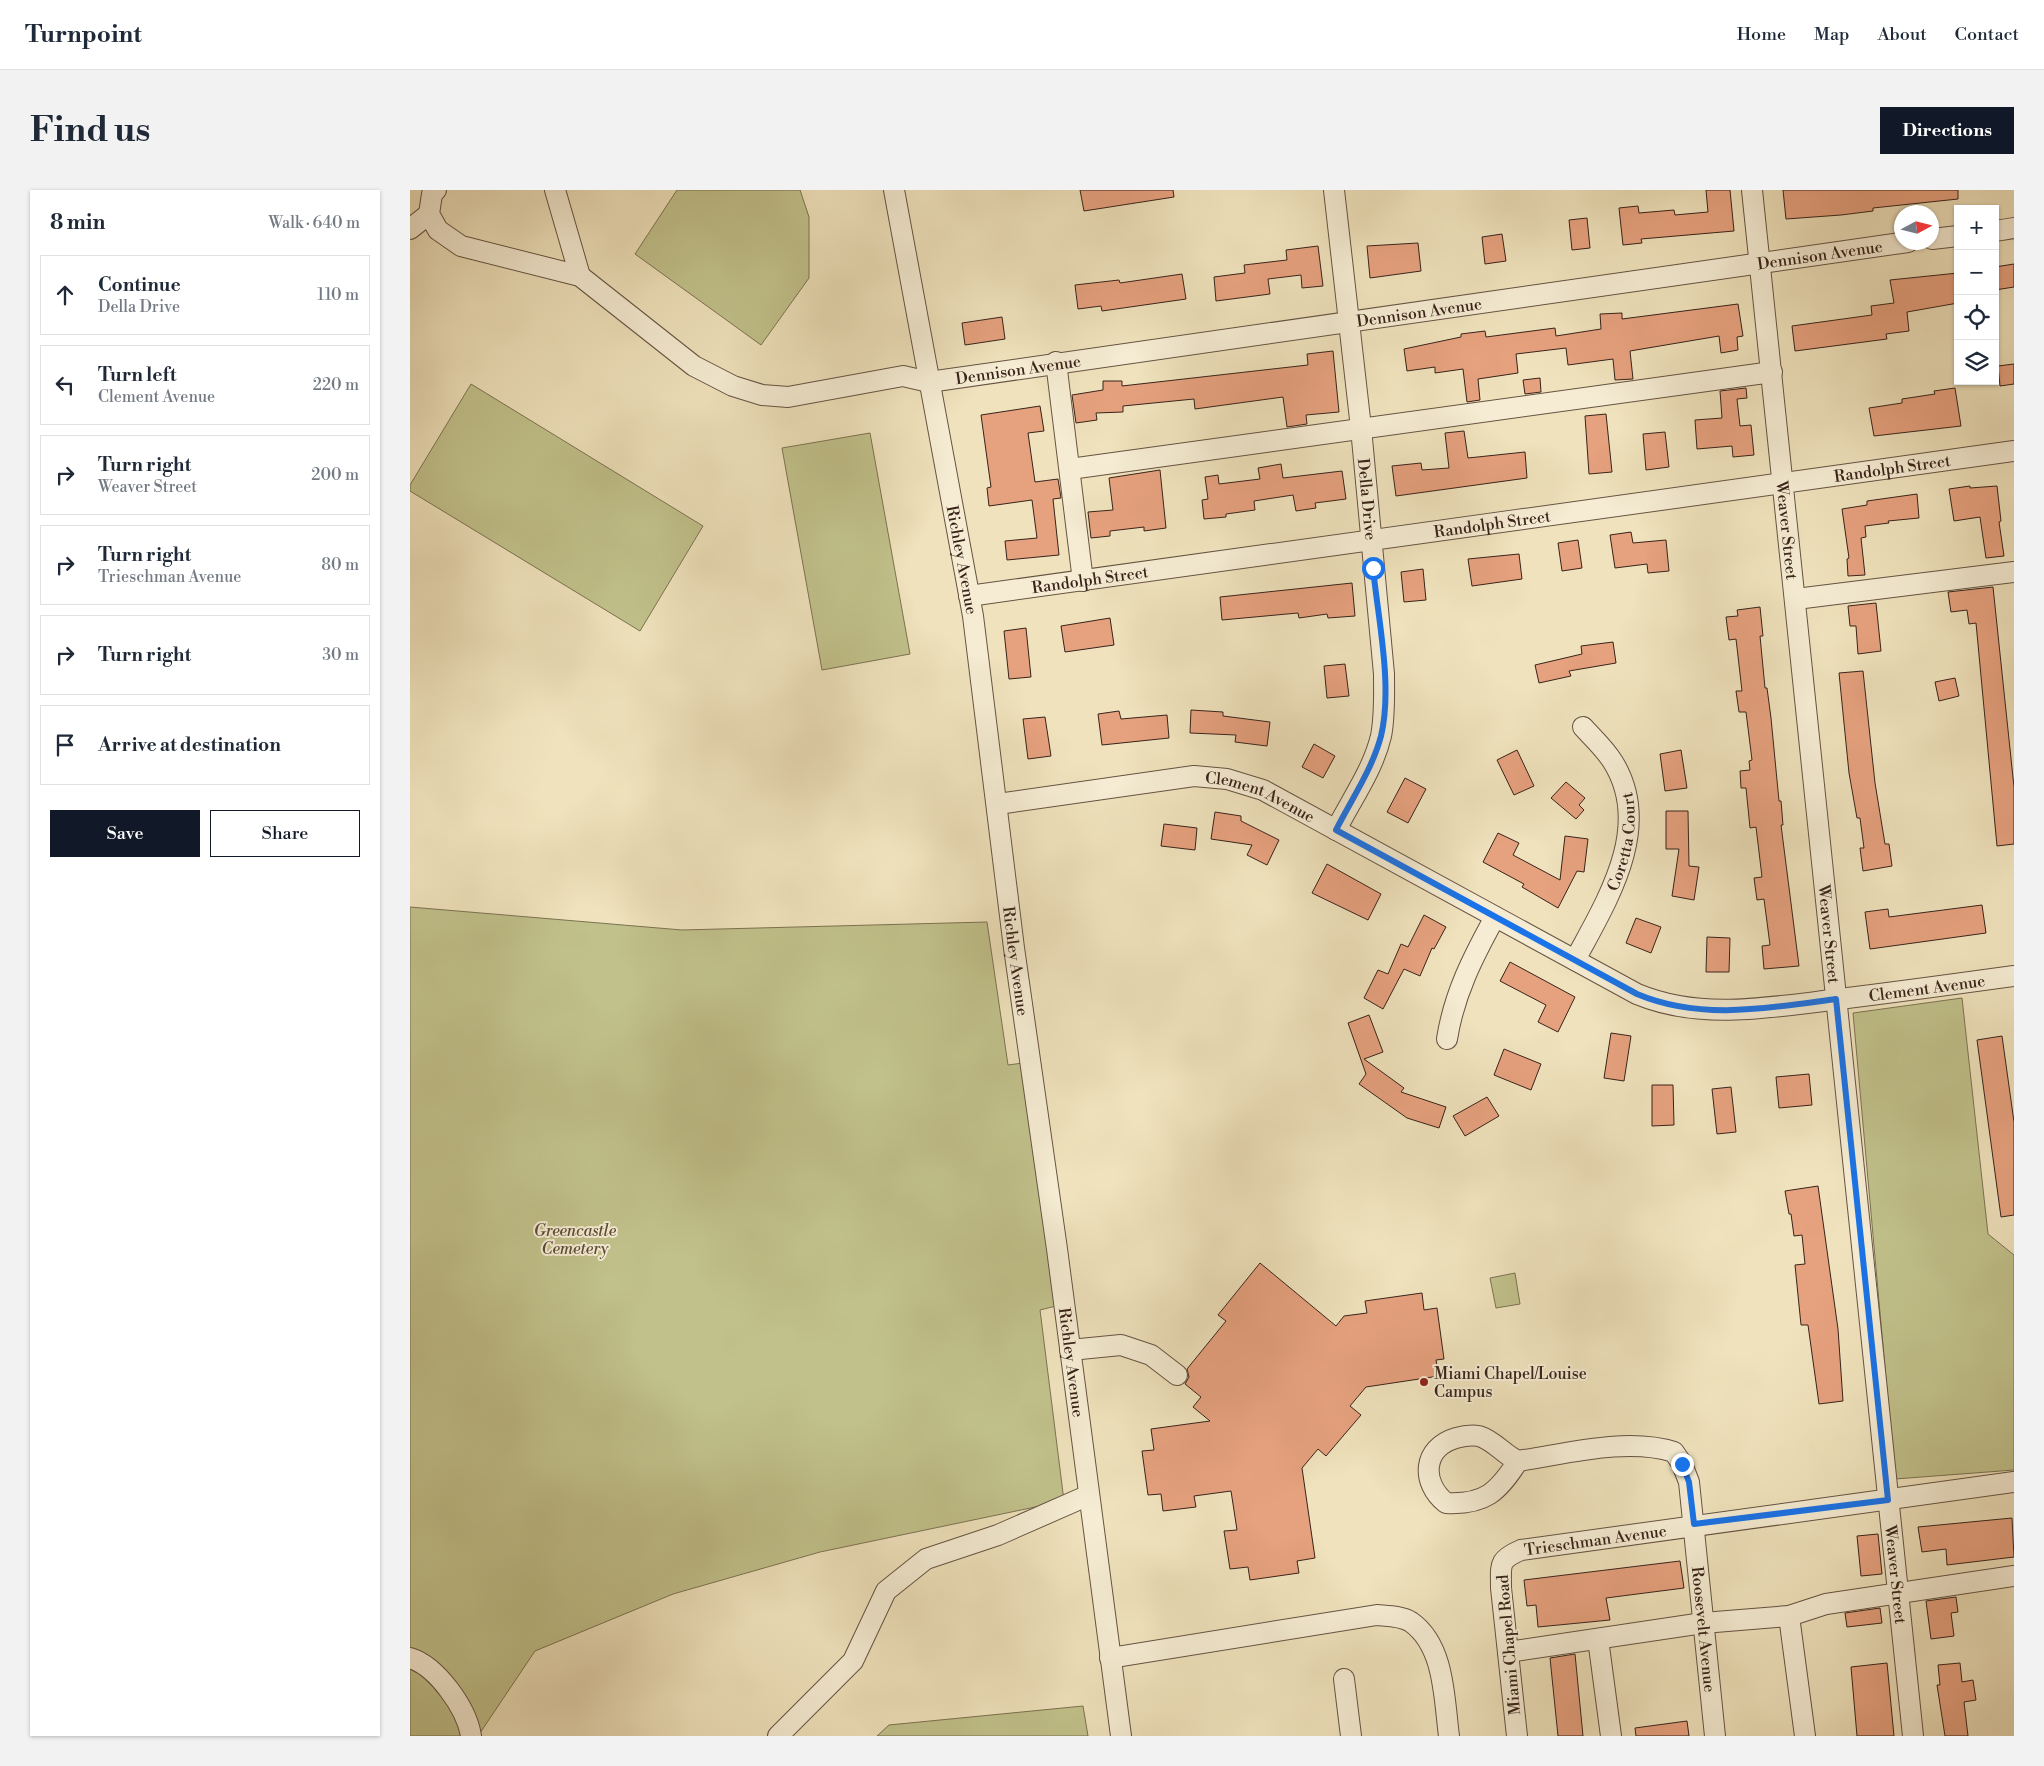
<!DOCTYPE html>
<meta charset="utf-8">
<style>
:root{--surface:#fff;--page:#f2f2f3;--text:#1f2937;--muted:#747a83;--line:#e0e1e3;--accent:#111827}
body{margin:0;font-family:"Libre Bodoni",serif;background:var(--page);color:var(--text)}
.controls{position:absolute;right:15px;top:15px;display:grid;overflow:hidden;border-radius:0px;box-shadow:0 1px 4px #0004}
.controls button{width:45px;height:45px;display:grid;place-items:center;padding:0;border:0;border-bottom:1px solid var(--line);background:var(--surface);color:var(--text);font:25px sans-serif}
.compass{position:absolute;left:1484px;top:15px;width:45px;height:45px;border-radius:50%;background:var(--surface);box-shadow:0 1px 4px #0004;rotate:83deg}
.stop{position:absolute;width:15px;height:15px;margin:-11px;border:4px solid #1a73e8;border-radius:50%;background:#fff}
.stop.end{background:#1a73e8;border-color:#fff;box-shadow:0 1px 5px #0008}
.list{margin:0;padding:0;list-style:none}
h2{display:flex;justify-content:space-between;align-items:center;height:65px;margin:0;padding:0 20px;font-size:21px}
h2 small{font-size:16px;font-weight:400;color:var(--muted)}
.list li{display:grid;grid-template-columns:32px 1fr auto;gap:15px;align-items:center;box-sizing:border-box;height:80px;margin:0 10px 10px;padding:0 10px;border:1px solid var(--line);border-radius:0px}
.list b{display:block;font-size:19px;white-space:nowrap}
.list p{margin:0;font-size:16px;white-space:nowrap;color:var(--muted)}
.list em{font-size:16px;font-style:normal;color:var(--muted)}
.actions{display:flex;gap:10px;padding:15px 20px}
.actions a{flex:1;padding:11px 0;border:1px solid var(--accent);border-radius:0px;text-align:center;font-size:18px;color:var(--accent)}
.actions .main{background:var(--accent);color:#fff}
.icon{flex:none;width:28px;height:28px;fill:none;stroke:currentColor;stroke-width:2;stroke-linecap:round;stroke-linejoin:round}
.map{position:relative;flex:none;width:1604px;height:1546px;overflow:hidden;border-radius:0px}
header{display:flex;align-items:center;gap:30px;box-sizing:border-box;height:70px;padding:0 25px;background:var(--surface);border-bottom:1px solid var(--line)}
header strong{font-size:24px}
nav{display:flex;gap:28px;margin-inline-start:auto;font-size:18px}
.intro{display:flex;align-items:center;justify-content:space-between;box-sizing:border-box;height:120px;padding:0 30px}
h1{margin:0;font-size:35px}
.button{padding:12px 22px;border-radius:0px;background:var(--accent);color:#fff;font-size:18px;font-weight:700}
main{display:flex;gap:30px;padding:0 30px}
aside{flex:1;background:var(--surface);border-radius:0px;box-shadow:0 1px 4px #0004}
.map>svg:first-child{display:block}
</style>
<header>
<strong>Turnpoint</strong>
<nav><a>Home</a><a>Map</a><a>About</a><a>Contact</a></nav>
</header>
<div class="intro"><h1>Find us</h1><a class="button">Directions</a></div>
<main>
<aside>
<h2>8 min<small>Walk · 640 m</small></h2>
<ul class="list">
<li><svg class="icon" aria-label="ahead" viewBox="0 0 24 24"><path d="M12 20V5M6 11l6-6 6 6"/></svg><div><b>Continue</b><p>Della Drive</p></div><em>110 m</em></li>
<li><svg class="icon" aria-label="left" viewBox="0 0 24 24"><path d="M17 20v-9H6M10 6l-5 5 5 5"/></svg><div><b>Turn left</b><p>Clement Avenue</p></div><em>220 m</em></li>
<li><svg class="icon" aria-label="right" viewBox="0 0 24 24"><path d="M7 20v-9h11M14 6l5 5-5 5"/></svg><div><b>Turn right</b><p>Weaver Street</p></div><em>200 m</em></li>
<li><svg class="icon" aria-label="right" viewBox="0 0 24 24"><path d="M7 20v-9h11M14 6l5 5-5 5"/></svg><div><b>Turn right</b><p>Trieschman Avenue</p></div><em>80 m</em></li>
<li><svg class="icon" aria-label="right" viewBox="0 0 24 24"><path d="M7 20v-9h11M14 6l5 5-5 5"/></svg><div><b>Turn right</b></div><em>30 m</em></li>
<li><svg class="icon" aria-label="arrive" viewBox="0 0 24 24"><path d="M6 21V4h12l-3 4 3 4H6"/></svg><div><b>Arrive at destination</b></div></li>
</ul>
<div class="actions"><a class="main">Save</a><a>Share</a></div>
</aside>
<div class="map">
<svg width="1604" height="1546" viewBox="0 0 1604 1546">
<rect width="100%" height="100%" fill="#efe2bc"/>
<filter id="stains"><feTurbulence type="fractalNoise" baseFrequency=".004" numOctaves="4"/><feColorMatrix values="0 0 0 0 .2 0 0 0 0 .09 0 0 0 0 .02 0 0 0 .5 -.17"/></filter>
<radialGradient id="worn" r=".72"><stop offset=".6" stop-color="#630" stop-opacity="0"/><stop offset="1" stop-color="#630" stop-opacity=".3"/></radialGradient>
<path fill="#c1c18b" stroke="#7c7252" d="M267,0h123l9,27v61l-48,67 -126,-91z
M61,194l232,142 -63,105 -230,-140v-6z
M460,243l40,221 -88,16 -40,-222z
M0,717l272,23 305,-8 21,143 22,-3 34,242 -24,6 24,191 -244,51 -147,42 -138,57 -57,85h-68z
M1552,808l26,236 26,21v215l-119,9 -42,-466z
M1105,1083l5,31 -24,4 -6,-30z
M673,1516l5,30h-211l12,-11z"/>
<path fill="#e6a17e" stroke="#38231a" d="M670,0h93l1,7 -90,14z
M1296,0h24l4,41 -93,8 1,4 -19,2 -4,-37 19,-2 1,7 35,-3 1,5 33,-3z
M1373,0h175v9l-85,9v3l-32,4 -55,4z
M1177,28l3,30 -18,2 -3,-30z
M1092,44l4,27 -21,3 -3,-27z
M1008,53l3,28 -51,7 -3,-32z
M908,56l5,40 -21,2 -1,-13 -33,4 2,15 -54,7 -2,-24 31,-4 -1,-8 43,-5 -1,-10z
M1604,74v23l-19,3v-23z
M1548,83v30l-51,9 2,19 -23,3 1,5 -92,12 -3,-25 80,-11 -1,-9 23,-3 -4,-23z
M772,84l4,25 -84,12 -1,-5 -23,3 -3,-24 44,-5 1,3z
M1328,114l5,32 -6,1 1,13 -17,3 -2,-17 -89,15 3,28 -18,1 -2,-21 -45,6 -2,-17 -50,6 2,19 -40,6 2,21 -13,2 -4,-33 -28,4v-6l-28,4 -3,-22 57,-12v-3l24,-3 1,6 69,-9 1,8 45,-7 -1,-15 22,-1v6z
M592,127l3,22 -40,6 -3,-22z
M923,161l6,61 -33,3 1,9 -20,3 -4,-30 -88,12 -1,-10 -71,7v6l-27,1 1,7 -21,3 -4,-28 31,-5v-9h19v5l186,-21 -1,-11z
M1604,174v20l-14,2 -2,-20z
M1130,188l1,14 -16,2 -2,-14z
M1336,198l1,10 -10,1 3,27 11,-1 3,30 -21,2 -1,-11 -35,3 -2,-29 27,-2 -2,-27z
M1545,198l6,38 -87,10 -5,-28 33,-5v-4l33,-5 -1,-3z
M630,216l4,25 -16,2 7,49 23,-3 3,19 -8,1 6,56 -52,5 -2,-19 32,-3 -5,-38 -43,6 -2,-18 4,-1 -10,-72z
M1196,224l6,58 -23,2 -4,-58z
M1054,241l4,27 57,-6 2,26 -131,18 -4,-30 29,-3 1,7 27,-2 -4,-35z
M1255,242l4,35 -23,3 -3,-36z
M871,274l2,14 59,-7 4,28 -31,4 1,5 -20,3 -3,-16 -39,6 1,9 -29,4v3l-22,2 -2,-19 6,-1 -3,-22 13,-2 1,9 41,-5 -2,-11z
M750,280l6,58 -22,3v-4l-34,4v5l-19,2 -3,-26 25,-2 -4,-32z
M1560,296v2l27,-2 4,35 -2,1 5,34 -18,2 -6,-41 -26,4 -5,-32z
M1507,304l2,24 -31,3 1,2 -24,3 1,11 -5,1 4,37 -17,1 -1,-17 2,-1 -7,-49 25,-4v-4z
M1221,342l2,11 33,-3 3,31 -21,2 -1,-9 -32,4 -5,-33z
M1168,350l4,28 -20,3 -4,-28z
M1109,364l3,25 -50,7 -4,-27z
M1013,379l3,31 -22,2 -3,-30z
M942,393l3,33 -27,2 -1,-4 -28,4 -1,-5 -76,7 -2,-23z
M1583,397l21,200v57l-17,2 -21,-223 -7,1 -2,-14 -16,2 -3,-20z
M1466,413l5,48 -23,3 -2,-28h-6l-2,-20z
M1350,417l3,29h-3l5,52h2l4,30 8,83h2l2,24h-2l18,141 -35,3 -2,-23 8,-1 -6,-46 -7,1 -3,-22 8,-1 -6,-50 -6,1 -4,-40h-5l-1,-17 10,-1 -1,-9 3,-1 -6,-48h-7l-3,-21h6l-6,-52 -7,1 -3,-23 12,-1 -1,-6z
M700,428l4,27 -49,7 -4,-26z
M616,438l5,49 -22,2 -5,-48z
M1203,452l3,21 -47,8 2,5 -32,7 -4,-18 47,-11 -1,-8z
M935,474l4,32 -22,2 -3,-32z
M1453,481l12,112 10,61h4l3,22 -29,5 -3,-23h4l-4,-30h-3l-8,-45 -10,-100z
M1545,488l4,18 -20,5 -4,-19z
M781,520l32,2v4l47,6 -3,24 -32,-4 1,-7 -46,-2z
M709,521l2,8 46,-4 2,23 -67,7 -4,-31z
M635,527l6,39 -23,3 -5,-40z
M904,554l21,12 -12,22 -21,-11z
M1107,560l17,36 -20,9 -17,-35z
M1271,560l6,38 -22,3 -5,-37z
M995,588l21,11 -18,34 -21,-11z
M1156,592l19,16 -6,7 5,5 -8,9 -25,-21z
M1256,621h22l1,55 10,1 -5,33 -22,-4 7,-47h-13z
M805,622l26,4v5l38,19 -12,25 -20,-10 5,-10 -41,-6z
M754,634l33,4 -2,22 -34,-4z
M1088,643l21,10 -6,12 47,25 5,-44 23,3 -4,33 -7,-1 -19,37 -36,-21 2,-3 -41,-22z
M917,674l54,30 -13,26 -56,-27z
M1572,715l4,28 -116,16 -5,-37 23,-3 1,8z
M1014,725l22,12 -12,22 -2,-1 -12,28 -16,-7 -21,40 -19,-11 14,-28 10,4 13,-30 7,3z
M1226,728l25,9 -10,26 -25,-10z
M1297,747l23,1 -1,34h-23z
M1100,772l65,35 -17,35 -20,-10 8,-17 -46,-24z
M959,825l14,37 -19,7 40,29 -3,4 45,15 -7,21 -32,-10 -48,-34 7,-10 -18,-51z
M1201,843l20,3 -7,45 -20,-3z
M1592,846l12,86v93l-13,2 -24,-177z
M1094,859l37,15 -10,26 -37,-15z
M1399,884l3,31 -33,3 -3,-31z
M1242,895h21l1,40 -22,1z
M1321,897l5,45 -19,2 -5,-45z
M1077,907l12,19 -34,20 -12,-20z
M1408,996l20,143 5,72 -24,3 -11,-79h-7l-6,-60 10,-1 -3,-29 -8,1 -3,-22h-2l-4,-23z
M850,1073l76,63 8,-10 23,-3 -2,-12 57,-8 2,17 13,-2 7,51 -8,1 3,16 -73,11 -16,19 11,9 -35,41 -8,-7 -16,19 13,90 -18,3 2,12 -49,7 -2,-13 -18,2 -6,-38 13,-1 -6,-39 -37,5 2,11 -33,4 -2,-17 -13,1 -6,-44 12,-1 -3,-21 59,-8 -17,-14 8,-10 -16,-13 4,-7 -2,-8 39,-48 -8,-6z
M1602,1328l2,39 -67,8 -1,-16 -24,3 -4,-25z
M1468,1344l4,40 -21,2 -4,-40z
M1270,1371l4,27 -78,10 4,22 -72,7 -2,-22 -9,1 -3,-26z
M1546,1407l2,15 -7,1 3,23 -23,3 -5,-38z
M1470,1418l2,15 -35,4 -2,-14z
M1165,1464l8,82h-25l-8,-78z
M1477,1473l7,73h-37l-6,-69z
M1550,1473l2,19 11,-2 3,20 -12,2 4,34h-23l-8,-51h3l-2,-20z
M1277,1531l2,15h-53l-1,-8z"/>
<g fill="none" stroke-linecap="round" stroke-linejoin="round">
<g stroke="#665342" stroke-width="22">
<g id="minor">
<path id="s1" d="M26,0l-4,4 -3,20 9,16 23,16 119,30 114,90 39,20 29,9 26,2 115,-21 26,6 979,-140"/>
<path d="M145,0l25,86"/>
<path id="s2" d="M484,0l79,426 41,332 43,301 64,487"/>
<path id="s3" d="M924,0l27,238 23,246c0,21 1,42 -3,62 -8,34 -30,64 -45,94"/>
<path id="s4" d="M1342,0l161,1546"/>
<path d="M0,39l19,-15"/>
<path d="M1585,41l19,-3"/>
<path d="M1522,49l26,-3"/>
<path d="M646,172l27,219"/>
<path d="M660,279l702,-97"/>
<path id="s5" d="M559,406l1045,-145"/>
<path d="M1386,409l218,-27"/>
<path id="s6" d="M588,614l196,-28 33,3 36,11 374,204c65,27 134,13 203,5 58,-7 116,-15 174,-23"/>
<path id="s7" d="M1165,770c31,-58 79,-132 38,-198 -8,-13 -20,-24 -30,-35"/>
<path d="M1037,849c7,-45 26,-82 48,-122"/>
<path d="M660,1160l51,-5 30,10 26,20"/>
<path id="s8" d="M1108,1271c-20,31 -33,44 -72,42 -25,-20 -24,-55 10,-65 7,-2 17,-3 23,-2 16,5 25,19 39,25 48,-7 109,-24 156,-9l8,12 7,18 26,254"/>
<path d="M1379,1426l16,120"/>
<path d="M1188,1449l13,97"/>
<path d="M1098,1462l195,-29 86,-7 37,-12 188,-28"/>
<path d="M0,1468c27,8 57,51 61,78"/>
<path d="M700,1468l267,-43c10,1 25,1 34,7 34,24 33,77 38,114"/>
<path d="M934,1489l7,57"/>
<path d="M368,1546l75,-75 33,-70 40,-32 72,-24 91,-40"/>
<path id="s9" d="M1107,1546l-16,-148c0,-24 -3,-28 20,-38l493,-68"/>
</g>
</g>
<use href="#minor" stroke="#f5ecd3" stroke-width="20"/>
</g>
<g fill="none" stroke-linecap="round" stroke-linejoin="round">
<path stroke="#1a73e8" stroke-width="6" d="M963,378c5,51 20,118 8,168 -9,34 -30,64 -45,94l301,164c64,27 132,14 199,5l52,501 -194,24 -5,-42 -7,-18"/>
</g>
<circle fill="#8f2418" stroke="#f5ecd3" stroke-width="2" cx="1014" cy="1192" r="5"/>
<g text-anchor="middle" stroke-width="4" stroke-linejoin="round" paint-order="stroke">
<g font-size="16" fill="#38231a" stroke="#f5ecd3">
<text dy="6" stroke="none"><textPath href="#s1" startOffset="1484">Dennison Avenue</textPath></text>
<text dy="6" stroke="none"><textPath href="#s1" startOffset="1079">Dennison Avenue</textPath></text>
<text dy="6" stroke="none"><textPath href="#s1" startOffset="674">Dennison Avenue</textPath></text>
<text dy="6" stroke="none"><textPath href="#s5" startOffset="932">Randolph Street</textPath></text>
<text dy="6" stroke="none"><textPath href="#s3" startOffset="311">Della Drive</textPath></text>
<text dy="6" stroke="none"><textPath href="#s5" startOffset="528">Randolph Street</textPath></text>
<text dy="6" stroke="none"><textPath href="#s4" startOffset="342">Weaver Street</textPath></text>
<text dy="6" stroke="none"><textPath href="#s2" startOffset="376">Richley Avenue</textPath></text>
<text dy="6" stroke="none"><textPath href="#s5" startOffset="122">Randolph Street</textPath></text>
<text dy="6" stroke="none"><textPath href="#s6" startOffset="268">Clement Avenue</textPath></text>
<text dy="6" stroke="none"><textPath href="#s7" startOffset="129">Coretta Court</textPath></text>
<text dy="6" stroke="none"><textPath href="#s4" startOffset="748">Weaver Street</textPath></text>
<text dy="6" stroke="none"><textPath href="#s2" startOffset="781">Richley Avenue</textPath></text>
<text dy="6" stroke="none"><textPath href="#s6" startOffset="988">Clement Avenue</textPath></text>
<text dy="6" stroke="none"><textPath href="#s2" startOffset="1186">Richley Avenue</textPath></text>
<text dy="6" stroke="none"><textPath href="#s9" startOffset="272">Trieschman Avenue</textPath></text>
<text dy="6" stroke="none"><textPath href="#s4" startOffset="1392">Weaver Street</textPath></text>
<text dy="6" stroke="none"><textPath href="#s8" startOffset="582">Roosevelt Avenue</textPath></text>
<text transform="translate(1098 1455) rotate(-95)" y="6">Miami Chapel Road</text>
</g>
<g font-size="16" font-style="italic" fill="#5a4a36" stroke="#f5ecd3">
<text x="165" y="1046">Greencastle<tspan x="165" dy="18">Cemetery</tspan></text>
</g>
<g font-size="16" fill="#38231a" stroke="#f5ecd3" text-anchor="start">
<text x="1024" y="1189">Miami Chapel/Louise<tspan x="1024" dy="18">Campus</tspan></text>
</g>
</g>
<rect width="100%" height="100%" filter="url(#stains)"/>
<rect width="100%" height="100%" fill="url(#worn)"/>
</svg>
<div class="controls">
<button>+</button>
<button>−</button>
<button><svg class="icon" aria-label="locate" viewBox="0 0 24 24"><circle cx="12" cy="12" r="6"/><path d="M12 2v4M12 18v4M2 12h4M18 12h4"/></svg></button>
<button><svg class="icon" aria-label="layers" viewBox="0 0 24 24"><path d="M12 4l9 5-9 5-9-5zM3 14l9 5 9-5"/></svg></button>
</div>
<svg class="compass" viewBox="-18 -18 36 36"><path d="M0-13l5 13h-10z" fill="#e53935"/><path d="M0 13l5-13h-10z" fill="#747a83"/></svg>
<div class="stop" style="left:963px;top:378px"></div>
<div class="stop end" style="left:1272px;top:1274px"></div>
</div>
</main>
